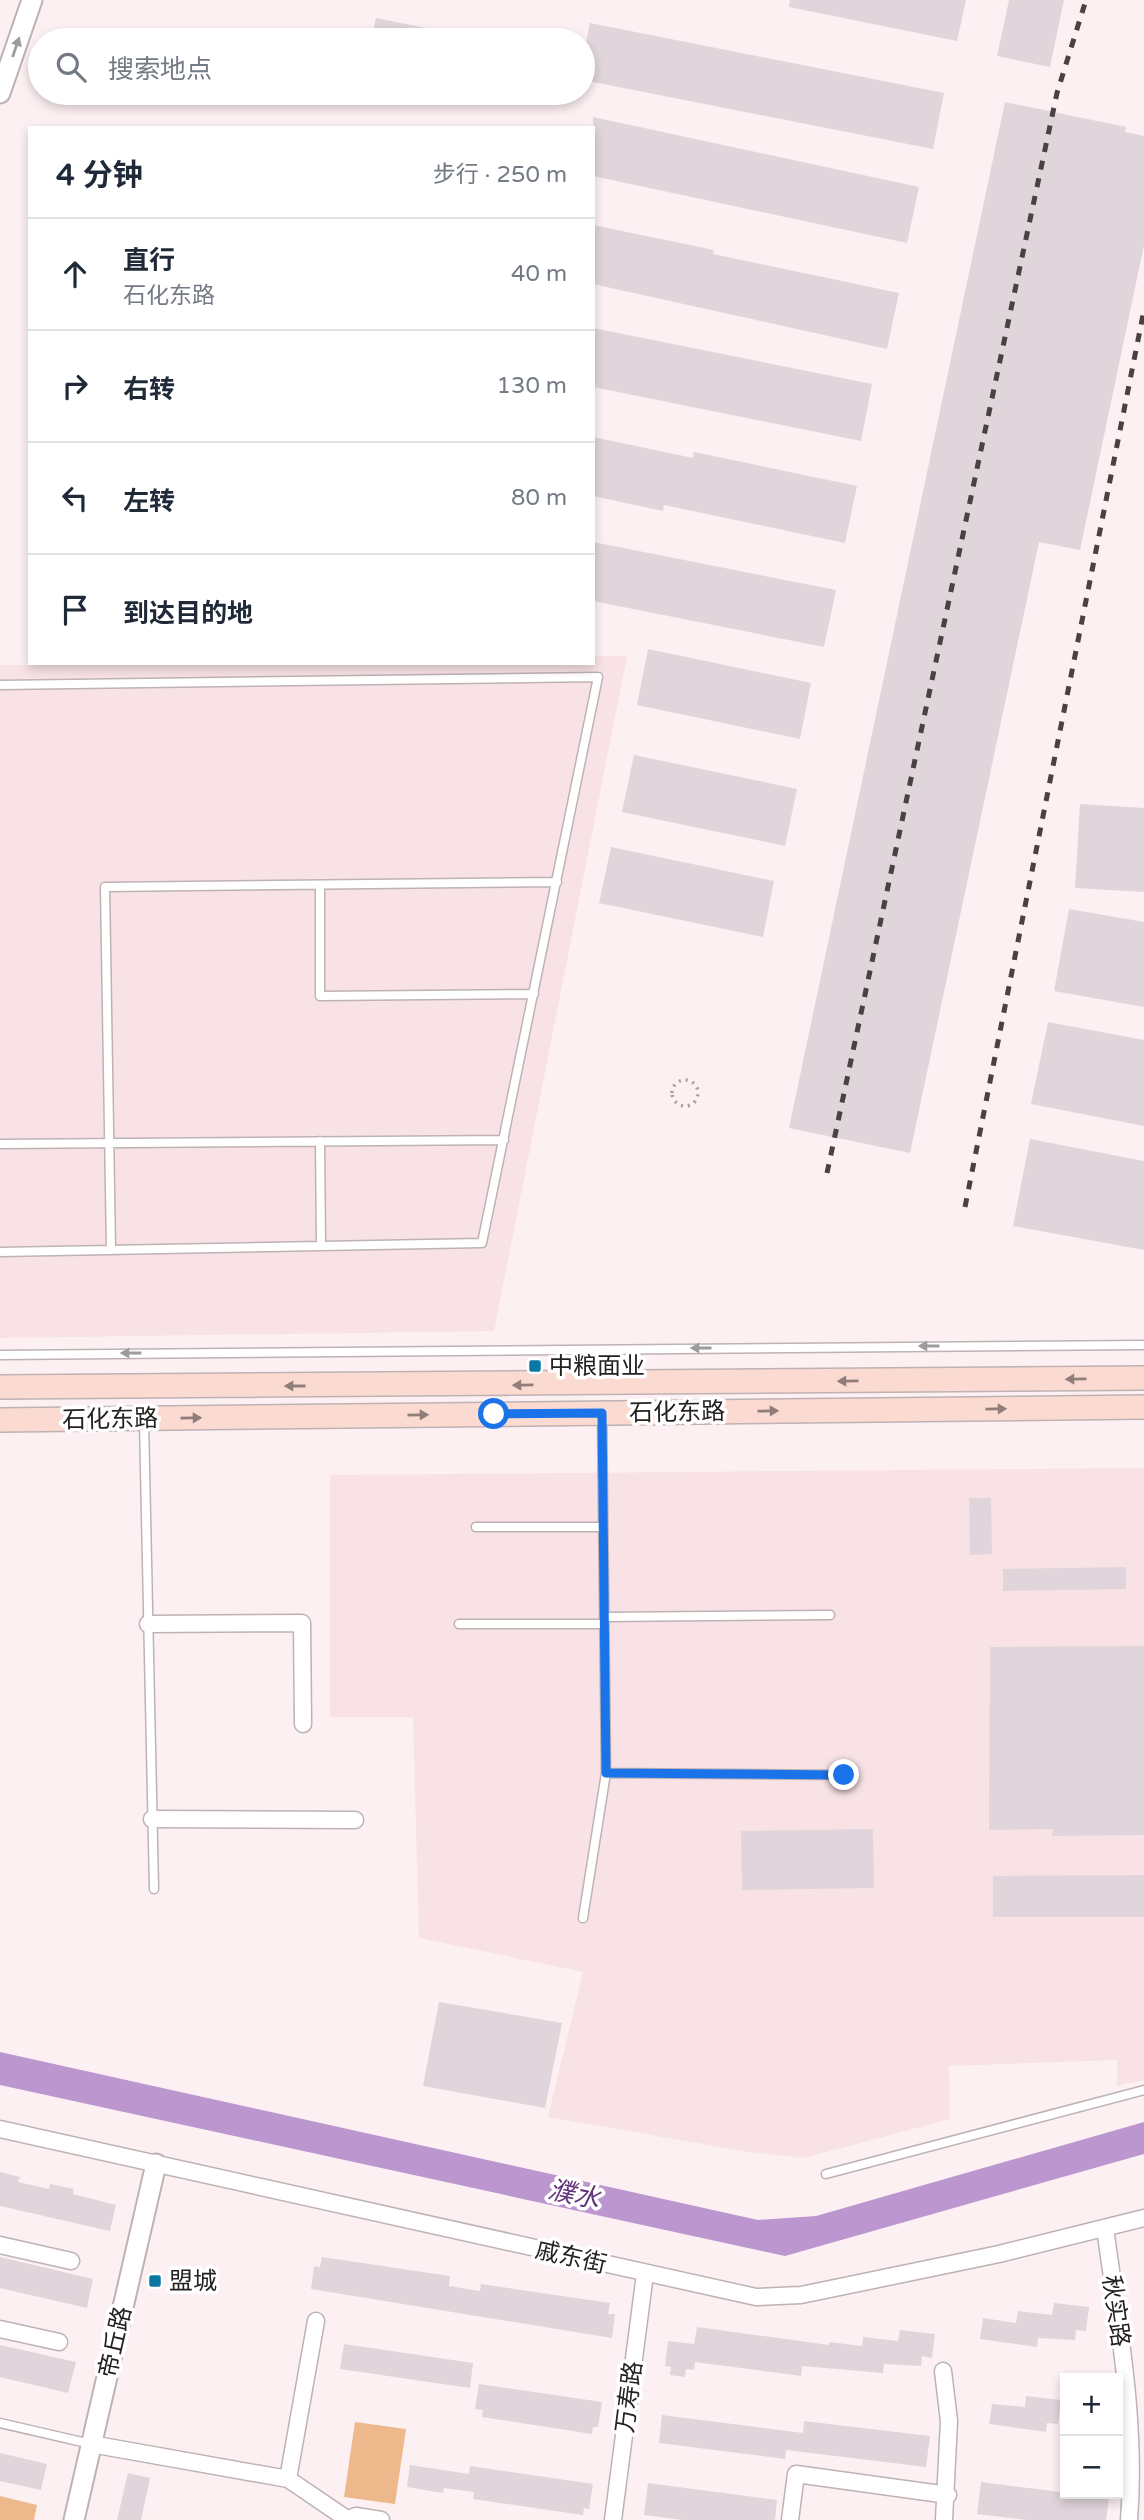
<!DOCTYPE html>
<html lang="zh">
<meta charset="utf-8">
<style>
:root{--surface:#fff;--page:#f2f2f3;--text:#1f2937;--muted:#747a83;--line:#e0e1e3}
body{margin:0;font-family:"Varela Round","Noto Sans SC",sans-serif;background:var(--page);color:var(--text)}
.controls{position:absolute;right:21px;bottom:21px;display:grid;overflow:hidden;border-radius:0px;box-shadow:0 4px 10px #0003}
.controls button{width:63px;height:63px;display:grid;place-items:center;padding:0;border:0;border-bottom:2px solid var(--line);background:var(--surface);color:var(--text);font:35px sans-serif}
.stop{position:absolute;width:21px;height:21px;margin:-16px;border:5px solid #1a73e8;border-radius:50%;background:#fff}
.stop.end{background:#1a73e8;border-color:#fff;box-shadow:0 2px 7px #0008}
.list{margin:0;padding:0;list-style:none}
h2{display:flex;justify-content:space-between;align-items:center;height:91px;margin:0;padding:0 28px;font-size:30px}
h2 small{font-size:23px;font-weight:400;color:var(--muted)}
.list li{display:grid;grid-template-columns:46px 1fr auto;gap:21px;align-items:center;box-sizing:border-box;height:112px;padding:0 28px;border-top:2px solid var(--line)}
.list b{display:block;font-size:26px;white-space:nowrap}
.list p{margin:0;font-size:23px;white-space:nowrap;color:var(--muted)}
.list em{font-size:23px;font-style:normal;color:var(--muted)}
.icon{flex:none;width:38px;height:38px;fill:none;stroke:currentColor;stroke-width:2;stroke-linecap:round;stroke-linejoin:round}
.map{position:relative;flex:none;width:1144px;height:2520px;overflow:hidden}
.search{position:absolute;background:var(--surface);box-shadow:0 4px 10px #0003;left:28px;top:28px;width:567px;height:77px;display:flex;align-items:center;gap:18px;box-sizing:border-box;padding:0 24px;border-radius:38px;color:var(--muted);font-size:26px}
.panel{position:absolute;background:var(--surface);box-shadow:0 4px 10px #0003;left:28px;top:126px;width:567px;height:539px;border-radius:0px}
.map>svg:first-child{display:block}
</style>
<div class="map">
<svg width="1144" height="2520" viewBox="0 0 1144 2520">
<rect width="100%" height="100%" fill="#fdf0f2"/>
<path fill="#f8e2e5" d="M593,656h34l-133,675 -494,7v-673l593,-2z
M1144,1468v612l-27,6v-26l-168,6 1,53 -146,39 -55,-6 -201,-35 35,-145 -164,-34 -6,-221h-83v-242z"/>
<path fill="#edb98c" d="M355,2422l51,7 -11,75 -51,-7z
M0,2496l37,9 -3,15h-34z"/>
<path fill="#bc96cf" d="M0,2052l758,168 58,-4 328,-94v32l-359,102 -785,-171z"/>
<path fill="#e0d5db" d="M790,0h176l-9,41 -168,-34z
M1009,0h55l-14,67 -53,-11z
M376,18l75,15v7h-80z
M590,23l354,70 -11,56 -350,-69v-22z
M1005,102l121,25 -1,5 19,4v109l-64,305 -41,-8 -129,611 -121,-25z
M593,117l326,70 -12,56 -314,-67z
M593,225l121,25 -1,4 186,39 -12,56 -294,-65z
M593,328l279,56 -11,57 -268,-54z
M593,437l100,21 1,-6 163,34 -12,57 -181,-38 -1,6 -70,-15z
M593,542l243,48 -12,57 -231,-46z
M648,649l163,34 -11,56 -163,-34z
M634,755l163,34 -12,57 -163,-34z
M1080,804l64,4v84l-69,-4z
M611,847l163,34 -11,56 -164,-34z
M1069,909l75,13v85l-90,-16z
M1048,1022l96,18v86l-113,-22z
M1030,1139l114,22v89l-131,-24z
M969,1498h22l1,56 -22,1z
M1126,1567v22l-123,2v-22z
M1144,1646v189l-92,1 1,-7 -64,1 1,-183z
M873,1829l1,59 -132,2 -1,-59z
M1144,1875v42h-151v-41z
M439,2002l123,21 -17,85 -122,-22z
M0,2172l20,5 -2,5 31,7 1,-5 24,5 -1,5 43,11 -6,26 -110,-25z
M0,2257l93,22 -6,29 -87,-20z
M322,2257l128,19 -1,10 31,5 1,-7 129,19 -2,11h7l-3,24 -301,-49 3,-23 6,1z
M1054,2303l35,4 -3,24 -10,-1 -1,10 -37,-2 -1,9 -57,-8 3,-21 33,5 2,-12 34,4z
M697,2327l132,18v-3l33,4 1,-9 35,4 2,-11 35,4 -3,24 -10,-2 -1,10 -37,-2 -1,9 -81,-7 -1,10 -106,-14 -1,8 -8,-1 -1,8 -15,-2 1,-8 -6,-1 3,-25 26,3z
M344,2344l129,19 -3,25 -130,-19z
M0,2345l76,17 -8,31 -68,-16z
M479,2384l123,18 -4,25h-5l-1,7 -110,-17 1,-7 -8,-1z
M1026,2396l35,4 -3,24 -11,-1 -1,9 -57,-8 3,-20 33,3z
M662,2415l141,18 1,-12 126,15 -4,31 -140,-17 -1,9 -126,-16z
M0,2453l47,11 -6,26 -41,-9z
M410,2465l59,9 1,-8 123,18 -4,25 -5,-1 -1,7 -110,-16 1,-7 -30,-4 -1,5 -36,-6z
M128,2473l22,5 -9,42h-24z
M981,2482l128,16 -3,22h-80l-49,-6z
M648,2483l129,17 -2,20h-93l-38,-5z"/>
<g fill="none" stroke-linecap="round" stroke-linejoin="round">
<g stroke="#beb2b3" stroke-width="11">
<path id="service" d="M0,685l598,-8 -116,566 -482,9
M320,885v111l214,-2
M320,1141l1,105
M0,1144l504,-4
M111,1250l-6,-363 452,-5
M0,1355l1144,-10
M144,1421l10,468
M476,1527h127
M604,1617l226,-2
M459,1624h145
M606,1773l238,2
M583,1918l23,-145 -4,-358
M826,2174l318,-84
M0,2423l91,21"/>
</g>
<g stroke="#beb2b3" stroke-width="19">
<path id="minor" d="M148,1624l154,-1 1,101
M152,1819l203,1
M0,2129l756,168 45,-2 198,-41 145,-36
M1105,2228c13,96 32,194 24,292
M0,2245l71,16
M0,2329l59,13
M943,2371l6,50 -5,99
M91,2444l197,35 59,40
M288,2479l28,-158
M346,2520l10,-4 25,4
M613,2520l32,-246
M790,2520l6,-46 152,21"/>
</g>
<g stroke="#beb2b3" stroke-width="23">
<path id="tertiary" d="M0,93l32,-93
M74,2520l82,-356"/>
</g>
<g stroke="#beb2b3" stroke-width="26">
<path id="secondary" d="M0,1387l1144,-9
M0,1420l1144,-13"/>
</g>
<path stroke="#a79e9f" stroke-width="3.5" stroke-dasharray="2 5" stroke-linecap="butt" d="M672 1093a13 13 0 1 1 26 0a13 13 0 1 1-26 0Z"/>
<use href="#service" stroke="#fff" stroke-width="8"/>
<use href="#minor" stroke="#fff" stroke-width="16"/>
<use href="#tertiary" stroke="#fff" stroke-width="19"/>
<use href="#secondary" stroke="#fbdad2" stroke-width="23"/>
<path stroke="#484242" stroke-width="5" stroke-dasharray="9 9" stroke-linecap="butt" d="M827,1173l230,-1080 29,-93
M965,1207l179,-897"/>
</g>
<defs><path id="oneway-solid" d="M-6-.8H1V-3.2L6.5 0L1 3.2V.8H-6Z" transform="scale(1.75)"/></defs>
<g fill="#9d9b9b">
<use href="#oneway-solid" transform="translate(16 47) rotate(-71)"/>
<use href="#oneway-solid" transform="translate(929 1346) rotate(180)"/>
<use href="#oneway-solid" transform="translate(701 1348) rotate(180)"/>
<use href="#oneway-solid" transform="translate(131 1353) rotate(180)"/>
</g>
<g fill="#907e7a">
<use href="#oneway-solid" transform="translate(1076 1379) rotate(179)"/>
<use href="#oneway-solid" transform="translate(848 1381) rotate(179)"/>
<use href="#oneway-solid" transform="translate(523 1385) rotate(179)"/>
<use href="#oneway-solid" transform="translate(295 1386) rotate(180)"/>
<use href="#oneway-solid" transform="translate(996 1409) rotate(-1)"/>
<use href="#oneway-solid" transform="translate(768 1411) rotate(-1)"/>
<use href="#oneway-solid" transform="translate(418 1415) rotate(-1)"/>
<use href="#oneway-solid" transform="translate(191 1418) rotate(-1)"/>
</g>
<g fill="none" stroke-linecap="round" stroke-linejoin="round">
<path stroke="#1a73e8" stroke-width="9" d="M494,1414l108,-1 4,360 238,2"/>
</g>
<g fill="#0a78a2" stroke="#fff" stroke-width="2.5">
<rect x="528" y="1359" width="14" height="14" rx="3.5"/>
<rect x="148" y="2274" width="14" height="14" rx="3.5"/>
</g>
<g text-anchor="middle" stroke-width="7" stroke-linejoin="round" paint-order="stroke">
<g font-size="24" fill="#252121" stroke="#fff" text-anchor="start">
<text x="549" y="1374">中粮面业</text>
<text x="169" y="2289">盟城</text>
</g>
<g font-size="24" fill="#252121" stroke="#fff">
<text transform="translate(677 1412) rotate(-1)" y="8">石化东路</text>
<text transform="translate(110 1419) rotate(-1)" y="8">石化东路</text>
<text transform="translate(571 2257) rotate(13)" y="8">戚东街</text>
<text transform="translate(1116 2311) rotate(82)" y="8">秋实路</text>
<text transform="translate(115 2342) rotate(-77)" y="8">帝丘路</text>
<text transform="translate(629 2397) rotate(-83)" y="8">万寿路</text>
</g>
<g font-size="26" font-style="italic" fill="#64357a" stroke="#fff">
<text transform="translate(574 2194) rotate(12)" y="9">濮水</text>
</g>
</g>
</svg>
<div class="controls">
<button>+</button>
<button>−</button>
</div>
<div class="stop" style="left:494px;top:1414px"></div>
<div class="stop end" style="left:844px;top:1775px"></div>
<div class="search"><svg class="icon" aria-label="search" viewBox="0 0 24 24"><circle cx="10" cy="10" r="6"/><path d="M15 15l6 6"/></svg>搜索地点</div>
<section class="panel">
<h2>4 分钟<small>步行 · 250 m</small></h2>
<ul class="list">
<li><svg class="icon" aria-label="ahead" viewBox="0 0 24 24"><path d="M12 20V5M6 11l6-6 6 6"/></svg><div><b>直行</b><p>石化东路</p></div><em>40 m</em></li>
<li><svg class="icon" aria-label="right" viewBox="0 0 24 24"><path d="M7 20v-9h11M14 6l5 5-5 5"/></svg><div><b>右转</b></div><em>130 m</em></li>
<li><svg class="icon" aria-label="left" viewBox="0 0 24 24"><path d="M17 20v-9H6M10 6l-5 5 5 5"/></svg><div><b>左转</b></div><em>80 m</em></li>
<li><svg class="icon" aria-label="arrive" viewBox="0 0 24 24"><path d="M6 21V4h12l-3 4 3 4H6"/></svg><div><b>到达目的地</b></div></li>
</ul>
</section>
</div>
